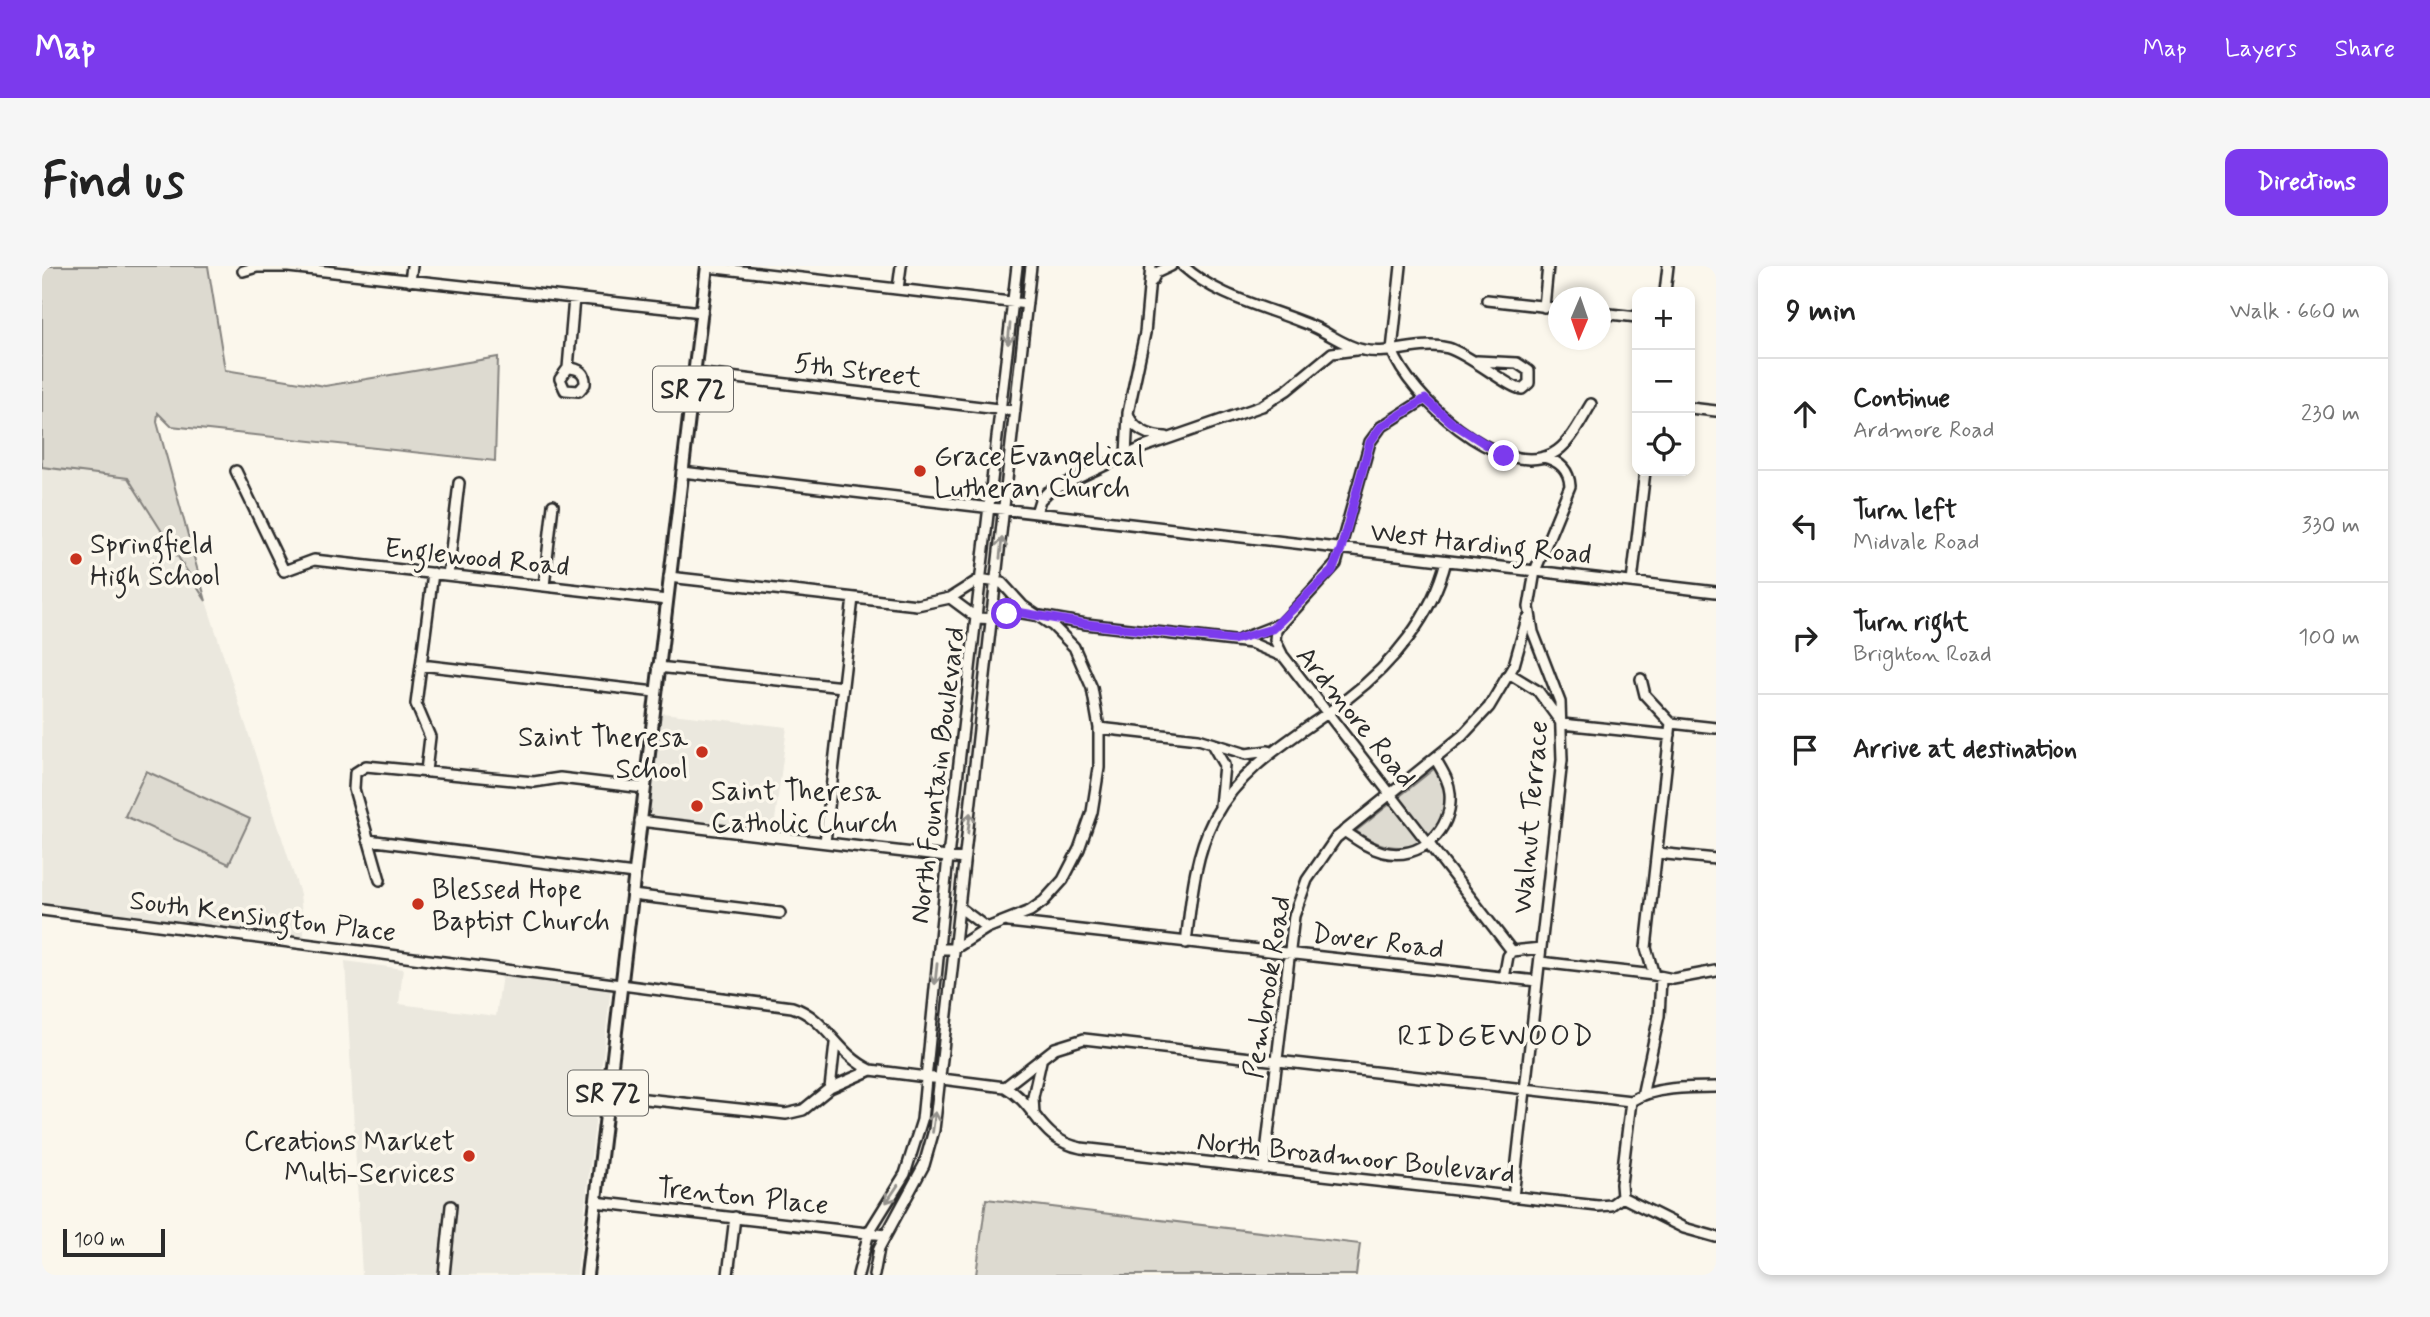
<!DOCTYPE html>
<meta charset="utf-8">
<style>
:root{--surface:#fff;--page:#f6f6f6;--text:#222;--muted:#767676;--line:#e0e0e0;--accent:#7c3aed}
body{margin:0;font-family:Mynerve,sans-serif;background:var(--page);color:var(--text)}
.controls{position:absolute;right:21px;top:21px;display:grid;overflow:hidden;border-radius:14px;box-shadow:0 4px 10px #0003}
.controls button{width:63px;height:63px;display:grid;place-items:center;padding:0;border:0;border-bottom:2px solid var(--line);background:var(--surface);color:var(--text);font:35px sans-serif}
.compass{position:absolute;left:1506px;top:21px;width:63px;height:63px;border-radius:50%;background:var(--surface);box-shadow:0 4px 10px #0003;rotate:182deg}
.scale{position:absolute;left:21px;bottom:18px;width:102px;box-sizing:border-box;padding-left:7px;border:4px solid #2b2b2b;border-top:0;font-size:19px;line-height:24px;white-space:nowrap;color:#2b2b2b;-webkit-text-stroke:5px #fbf7ec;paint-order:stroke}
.stop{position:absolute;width:21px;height:21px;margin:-16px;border:5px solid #7c3aed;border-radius:50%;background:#fff}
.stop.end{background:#7c3aed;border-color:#fff;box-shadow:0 2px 7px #0008}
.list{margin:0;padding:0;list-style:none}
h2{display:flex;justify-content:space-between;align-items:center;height:91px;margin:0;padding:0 28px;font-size:30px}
h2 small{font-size:23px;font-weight:400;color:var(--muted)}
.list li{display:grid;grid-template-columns:46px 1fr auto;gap:21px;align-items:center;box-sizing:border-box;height:112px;padding:0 28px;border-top:2px solid var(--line)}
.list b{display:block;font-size:26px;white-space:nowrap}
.list p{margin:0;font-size:23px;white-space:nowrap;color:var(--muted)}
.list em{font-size:23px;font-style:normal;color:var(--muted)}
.icon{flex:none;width:38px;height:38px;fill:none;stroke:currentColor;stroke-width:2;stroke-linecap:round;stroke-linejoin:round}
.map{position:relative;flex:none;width:1674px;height:1009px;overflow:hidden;border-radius:14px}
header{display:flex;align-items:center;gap:42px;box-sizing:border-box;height:98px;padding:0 35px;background:var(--accent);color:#fff}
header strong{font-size:33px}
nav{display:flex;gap:38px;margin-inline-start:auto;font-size:24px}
.intro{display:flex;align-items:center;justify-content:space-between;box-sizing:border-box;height:168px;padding:0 42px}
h1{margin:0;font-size:49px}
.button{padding:18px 32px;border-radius:14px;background:var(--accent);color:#fff;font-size:24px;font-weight:700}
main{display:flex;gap:42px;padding:0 42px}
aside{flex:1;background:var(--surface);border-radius:14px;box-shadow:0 4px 10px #0003}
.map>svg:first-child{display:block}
</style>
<header>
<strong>Map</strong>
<nav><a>Map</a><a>Layers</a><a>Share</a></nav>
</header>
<div class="intro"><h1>Find us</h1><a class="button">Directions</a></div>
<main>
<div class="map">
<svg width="1674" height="1009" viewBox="0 0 1674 1009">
<rect width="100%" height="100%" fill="#fbf7ec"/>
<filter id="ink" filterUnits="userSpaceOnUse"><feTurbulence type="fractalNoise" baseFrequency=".0143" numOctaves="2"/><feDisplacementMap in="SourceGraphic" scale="14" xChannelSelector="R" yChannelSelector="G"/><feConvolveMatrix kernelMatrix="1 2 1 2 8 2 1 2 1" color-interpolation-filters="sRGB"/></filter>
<g filter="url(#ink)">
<path fill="#ebe8de" d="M0,201l86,11 78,123 94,293 5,49 -263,-33z
M611,446l134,15 -14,109 -133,-15z
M303,695l58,8 -4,35 97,12 6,-41 109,13 -34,287h-215z"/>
<path fill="#dddad0" stroke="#84827e" stroke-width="2" d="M0,0h166l17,104 100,16 173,-29 -3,104 -324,-35 -13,-13 -1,9 49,179 -78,-123 -86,-11z
M1393,502c38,33 -10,113 -79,63z
M104,505l104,48 -21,45 -104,-48z
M944,933l374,45 -4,31h-380z"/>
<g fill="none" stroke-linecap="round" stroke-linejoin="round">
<g stroke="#2b2b2b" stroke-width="14">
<path id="minor" d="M1109,0l-6,67 -17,80c4,16 22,24 38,24
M1141,0c38,34 86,41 131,61 16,7 32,20 49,23 29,6 56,-9 85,-2 21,6 64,42 74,41l7,-6v-12l-12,-8 -40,-2
M665,1l320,37
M201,5l14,-4h31l414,45
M368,15l2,-15
M1110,15l4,-8 15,-7
M856,23l3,-23
M1623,26l3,-26
M1445,34l72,8
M1502,41l4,-41
M1559,47l36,4
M1350,84c17,46 108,130 160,104 18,-9 29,-34 39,-50
M1350,84l9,-84
M526,102c11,0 18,5 17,16l-6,7 -14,-1 -5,-11 8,-11 6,-70
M653,107l320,38
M1648,142l26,3
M1084,189l2,-41
M194,205l48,100 30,-11 353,40
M640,206l1034,120
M994,247l4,-13 8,-8 96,-45 118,-41 25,-16 45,-37 24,-3
M406,309l11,-92
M627,311l248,28 33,-7 30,-19 22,4 21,23 30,20 21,21 18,41 7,40v40l-7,44 -13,37 -16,31 -19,21 -14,10 -43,17 -33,21h-15
M1590,316l13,-111
M502,320l9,-81
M908,332l27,20 20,1 20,-7 69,12 165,19 33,14 228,294
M1199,373l36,-14
M1240,388l-7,-14 1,-10 60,-66 34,-122 11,-15 44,-28
M379,399l234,27
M616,401l185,20
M1468,408l28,17 24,33 108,11
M1599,413l4,16 26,28 -25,225 8,27 19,4 43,-8
M1629,457l45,5
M1057,462l99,11 48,15 22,-3
M1171,480l11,19 -4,41
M384,505l4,-34 -14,-33 17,-131
M598,555l324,38
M1302,565c12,8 24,17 39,21 37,9 70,-21 67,-59 -1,-13 -9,-24 -15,-35
M326,574l266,34
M783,576l28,-244
M1615,587l59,6
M338,614l-26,-91 1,-16 11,-7 168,16 26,-4 84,10
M590,629l148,18
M917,641l28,21
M0,644l750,97c35,11 44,47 79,63l134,17c33,18 32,52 76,61l517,58 13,-1 11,-8
M967,656l528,59
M1144,677c5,-42 8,-86 28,-125 30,-56 86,-83 134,-120 45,-34 84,-82 98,-137
M1498,696l114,13
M1462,712l4,-22 4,-5 29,-3
M963,821l50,-39 29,-9 547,62c22,-14 59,-14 85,-14
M788,822l5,-44
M566,829l178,19 17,-4 27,-22 41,-18
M1600,830l17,-80 2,-37
M992,849l-1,-18 8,-36
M1222,903l30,-253 13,-36 29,-42 126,-102 27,-29 25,-42 13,-46
M1471,931l49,-437 -2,-58 -27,-70 -4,-25 6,-36 35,-85c-1,-17 -11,-25 -27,-29
M1580,931l62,31 32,9
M1580,931l-1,-13 10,-83
M553,936l290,33
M402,1009l7,-69
M686,1009l7,-58
M816,1009l11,-43 36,-58 17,-54 26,-263 69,-591
M832,1009l5,-27 45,-83 10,-35 97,-864"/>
</g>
<g stroke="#2b2b2b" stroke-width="16">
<path id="major" d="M545,1009l120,-1009"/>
</g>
<use href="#minor" stroke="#fbf7ec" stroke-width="9"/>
<use href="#major" stroke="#fbf7ec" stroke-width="10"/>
</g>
<defs><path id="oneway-shaft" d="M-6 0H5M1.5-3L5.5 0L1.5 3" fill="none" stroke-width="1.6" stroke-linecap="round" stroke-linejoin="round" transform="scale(1.75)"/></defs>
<g stroke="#93918c">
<use href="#oneway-shaft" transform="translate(967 68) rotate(96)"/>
<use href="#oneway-shaft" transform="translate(959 282) rotate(-84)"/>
<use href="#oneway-shaft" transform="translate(927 557) rotate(-83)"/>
<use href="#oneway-shaft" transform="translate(894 708) rotate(96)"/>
<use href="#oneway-shaft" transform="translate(892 856) rotate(-82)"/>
<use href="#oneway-shaft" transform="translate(850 928) rotate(124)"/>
</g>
</g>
<g fill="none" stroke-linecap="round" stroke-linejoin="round" filter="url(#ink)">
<path stroke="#7c3aed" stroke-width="9" d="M965,348l10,-2 69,12 147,16 39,-11 60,-58 9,-22 29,-107 11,-15 44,-28 26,23 53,34"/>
</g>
<g fill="#c8321e" stroke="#fbf7ec" stroke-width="2.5">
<circle cx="878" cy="205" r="7"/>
<circle cx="34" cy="293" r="7"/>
<circle cx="660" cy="486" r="7"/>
<circle cx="655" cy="540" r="7"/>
<circle cx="376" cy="638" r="7"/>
<circle cx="427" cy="890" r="7"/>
</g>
<g text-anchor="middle" stroke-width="7" stroke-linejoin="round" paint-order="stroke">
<g fill="#fbf7ec" stroke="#696865" stroke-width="2">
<rect x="611" y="100.5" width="80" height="45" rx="5"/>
<rect x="526" y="804.5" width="80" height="45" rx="5"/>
</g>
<g font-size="26" font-weight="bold" fill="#2b2b2b">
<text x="651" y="132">SR 72</text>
<text x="566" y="836">SR 72</text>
</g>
<g font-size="28" fill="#2b2b2b" stroke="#fbf7ec">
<text transform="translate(816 103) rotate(7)" y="10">5th Street</text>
<text transform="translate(1439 276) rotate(6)" y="10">West Harding Road</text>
<text transform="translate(435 290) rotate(6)" y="10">Englewood Road</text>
<text transform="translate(1315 450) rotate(51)" y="10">Ardmore Road</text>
<text transform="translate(894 509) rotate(-83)" y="10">North Fountain Boulevard</text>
<text transform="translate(1487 551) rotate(-85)" y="10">Walnut Terrace</text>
<text transform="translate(221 649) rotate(7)" y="10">South Kensington Place</text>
<text transform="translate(1336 674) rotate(7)" y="10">Dover Road</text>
<text transform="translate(1224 721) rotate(-81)" y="10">Pembrook Road</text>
<text transform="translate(1314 890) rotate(6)" y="10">North Broadmoor Boulevard</text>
<text transform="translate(701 929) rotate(6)" y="10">Trenton Place</text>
</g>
<g font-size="28" fill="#2b2b2b" stroke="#fbf7ec" text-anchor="start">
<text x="892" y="199">Grace Evangelical<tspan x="892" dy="32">Lutheran Church</tspan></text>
<text x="48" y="287">Springfield<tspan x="48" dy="32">High School</tspan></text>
<text x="646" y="480" text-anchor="end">Saint Theresa<tspan x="646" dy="32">School</tspan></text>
<text x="669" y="534">Saint Theresa<tspan x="669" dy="32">Catholic Church</tspan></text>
<text x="390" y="632">Blessed Hope<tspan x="390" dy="32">Baptist Church</tspan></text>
<text x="413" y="884" text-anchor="end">Creations Market<tspan x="413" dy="32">Multi-Services</tspan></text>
</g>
<g font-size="30" letter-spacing="2" fill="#2b2b2b" stroke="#fbf7ec">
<text x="1454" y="779">RIDGEWOOD</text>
</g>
</g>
</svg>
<div class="controls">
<button>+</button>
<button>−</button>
<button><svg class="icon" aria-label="locate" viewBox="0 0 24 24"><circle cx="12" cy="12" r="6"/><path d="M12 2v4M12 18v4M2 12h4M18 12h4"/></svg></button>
</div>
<svg class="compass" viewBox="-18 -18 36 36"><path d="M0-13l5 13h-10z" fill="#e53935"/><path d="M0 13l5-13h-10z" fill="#767676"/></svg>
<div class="scale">100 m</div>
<div class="stop" style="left:965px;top:348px"></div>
<div class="stop end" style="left:1462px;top:190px"></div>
</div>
<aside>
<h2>9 min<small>Walk · 660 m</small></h2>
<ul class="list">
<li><svg class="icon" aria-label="ahead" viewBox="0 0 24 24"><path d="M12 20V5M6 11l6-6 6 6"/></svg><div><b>Continue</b><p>Ardmore Road</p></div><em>230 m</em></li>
<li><svg class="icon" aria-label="left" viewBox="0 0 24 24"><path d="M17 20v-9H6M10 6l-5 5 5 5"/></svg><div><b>Turn left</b><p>Midvale Road</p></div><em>330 m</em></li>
<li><svg class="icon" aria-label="right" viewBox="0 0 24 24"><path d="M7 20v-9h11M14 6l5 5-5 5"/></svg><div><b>Turn right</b><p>Brighton Road</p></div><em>100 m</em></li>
<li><svg class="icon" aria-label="arrive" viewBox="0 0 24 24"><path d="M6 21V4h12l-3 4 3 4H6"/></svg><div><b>Arrive at destination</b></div></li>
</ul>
</aside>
</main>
